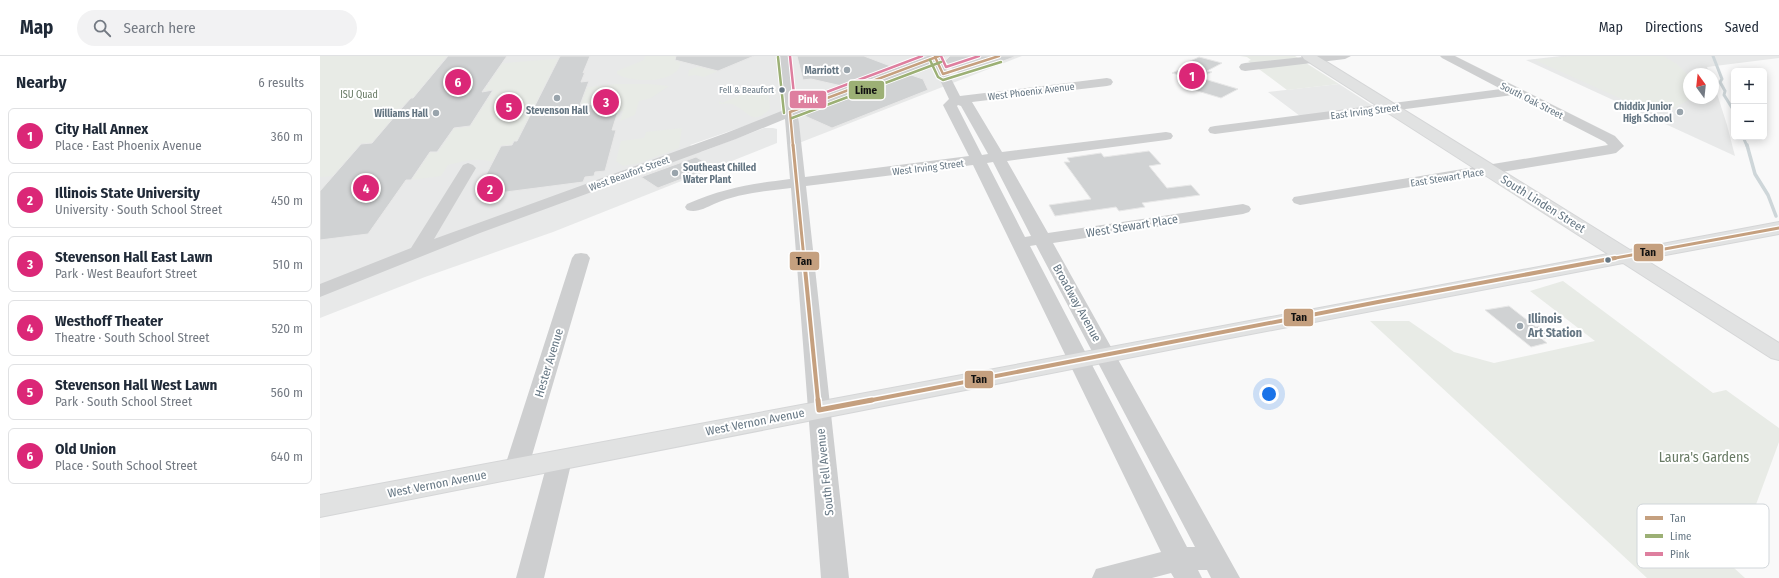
<!DOCTYPE html>
<meta charset="utf-8">
<style>
:root{--surface:#fff;--page:#f2f2f3;--text:#1f2937;--muted:#747a83;--line:#e0e1e3;--accent:#db2777}
body{margin:0;font-family:"Fira Sans Condensed",sans-serif;background:var(--page);color:var(--text)}
.controls{position:absolute;right:12px;top:12px;display:grid;overflow:hidden;border-radius:6px;box-shadow:0 2px 10px #0003}
.controls button{width:36px;height:36px;display:grid;place-items:center;padding:0;border:0;border-bottom:1px solid var(--line);background:var(--surface);color:var(--text);font:20px sans-serif}
.compass{position:absolute;left:1363px;top:12px;width:36px;height:36px;border-radius:50%;background:var(--surface);box-shadow:0 2px 10px #0003;rotate:345deg}
.you{position:absolute;left:949px;top:338px;width:14px;height:14px;margin:-10px;border:3px solid #fff;border-radius:50%;background:#1a73e8;box-shadow:0 0 0 6px #1a73e833}
.badge{display:grid;place-items:center;width:26px;height:26px;border-radius:50%;background:var(--accent);color:#fff;font-size:13px;font-weight:700}
.pin{position:absolute;translate:-50% -50%;border:2px solid #fff;box-shadow:0 1px 4px #0006}
.list{margin:0;padding:0;list-style:none}
h2{display:flex;justify-content:space-between;align-items:center;height:52px;margin:0;padding:0 16px;font-size:17px}
h2 small{font-size:13px;font-weight:400;color:var(--muted)}
.list li{display:grid;grid-template-columns:26px 1fr auto;gap:12px;align-items:center;box-sizing:border-box;height:56px;margin:0 8px 8px;padding:0 8px;border:1px solid var(--line);border-radius:6px}
.list b{display:block;font-size:15px;white-space:nowrap}
.list p{margin:0;font-size:13px;white-space:nowrap;color:var(--muted)}
.list em{font-size:13px;font-style:normal;color:var(--muted)}
.icon{flex:none;width:22px;height:22px;fill:none;stroke:currentColor;stroke-width:2;stroke-linecap:round;stroke-linejoin:round}
.map{position:relative;flex:none;width:1459px;height:522px;overflow:hidden}
header{display:flex;align-items:center;gap:24px;box-sizing:border-box;height:56px;padding:0 20px;background:var(--surface);border-bottom:1px solid var(--line)}
header strong{font-size:19px}
nav{display:flex;gap:22px;margin-inline-start:auto;font-size:14px}
.search{width:280px;height:36px;background:var(--page);display:flex;align-items:center;gap:10px;box-sizing:border-box;padding:0 14px;border-radius:22px;color:var(--muted);font-size:15px}
main{display:flex}
aside{flex:1;background:var(--surface)}
.map>svg:first-child{display:block}
</style>
<header>
<strong>Map</strong>
<div class="search"><svg class="icon" aria-label="search" viewBox="0 0 24 24"><circle cx="10" cy="10" r="6"/><path d="M15 15l6 6"/></svg>Search here</div>
<nav><a>Map</a><a>Directions</a><a>Saved</a></nav>
</header>
<main>
<aside>
<h2>Nearby<small>6 results</small></h2>
<ul class="list">
<li><span class="badge">1</span><div><b>City Hall Annex</b><p>Place · East Phoenix Avenue</p></div><em>360 m</em></li>
<li><span class="badge">2</span><div><b>Illinois State University</b><p>University · South School Street</p></div><em>450 m</em></li>
<li><span class="badge">3</span><div><b>Stevenson Hall East Lawn</b><p>Park · West Beaufort Street</p></div><em>510 m</em></li>
<li><span class="badge">4</span><div><b>Westhoff Theater</b><p>Theatre · South School Street</p></div><em>520 m</em></li>
<li><span class="badge">5</span><div><b>Stevenson Hall West Lawn</b><p>Park · South School Street</p></div><em>560 m</em></li>
<li><span class="badge">6</span><div><b>Old Union</b><p>Place · South School Street</p></div><em>640 m</em></li>
</ul>
</aside>
<div class="map">
<svg width="1459" height="522" viewBox="0 0 1459 522">
<rect width="100%" height="100%" fill="#f9f9f9"/>
<path fill="#e8e9e9" d="M0,0h702l-223,87v-36l-109,38 11,7 63,-24h9l4,1v14l-224,89 -128,45 -105,41z
M1241,0h218v2l-72,9 3,7h-21v24h24v-17l14,44 8,31 -209,-96z
M1019,28l34,22 -73,10 -32,-24z"/>
<path fill="#e8ebe6" d="M0,0h127c-11,12 -36,52 -51,53l-6,8h4l-19,26 -14,1 -28,32 -13,1z
M325,0h37c-1,4 -2,9 -3,12 -10,16 -49,14 -62,6v-3l27,-11z
M920,0h55l44,28 -52,6 -39,-29 3,-1 -4,-3z
M1251,0h92l14,8 12,12v22h3l-21,12 -18,3 -118,-53z
M246,2l-6,17 -10,1 -26,52 57,6 -67,7 -2,4 -11,1 -8,16c-16,-5 -29,-1 -45,3l-7,11 -30,4 19,-28h8l14,-20 -64,6 82,-12 23,-35 -10,1 12,-18 -37,-7z
M379,10l19,5 -14,6 -9,-2 -7,1 1,-6z
M296,28h33l20,2 -18,12 -12,3 -4,14 -15,6 3,-10h-5l1,-6 -29,-2 -19,4 8,-19z
M428,33l21,6 1,14c-19,18 -21,2 -38,-5 -4,-1 -9,0 -13,0v-3l3,2 27,-12z
M362,72l-3,20 -40,15 -16,3 -7,-5 5,-20 23,-3 2,-6z
M1243,225l150,112 13,-3 53,38v14l-46,125 12,11h-98l-277,-257h39l45,31 40,11 101,-22 -65,-50z"/>
<g fill="none" stroke-linecap="round" stroke-linejoin="round">
<path stroke="#ced6d9" stroke-width="3" d="M1393,0l9,23 -2,3 5,9 -1,4 10,16
M1423,81l4,9"/>
<path stroke="#ced6d9" stroke-width="3.5" d="M1427,89l8,29 13,21 8,21"/>
</g>
<path fill="#d0d2d3" stroke="#e8e8e8" d="M128,0h59l-25,36 11,-2 -23,36 -16,2 -17,24h-7l-19,28h-5l-38,54 -48,6v-49l41,-47 11,-1 29,-34 10,-11h2z
M240,0h30l-7,17 2,-1 -4,10 8,-1 -9,24 19,-1 -1,3 22,-2 -8,25h4l-11,41 -10,1 -1,4 -9,1 -2,5 -108,14 26,-50 11,-1 2,-4h3z
M356,0h78l-36,15 -43,-11z
M477,0h67l29,11 -51,19 -31,-7 -8,1z
M630,0h64v1l-51,19 -9,-5 -9,-10z
M879,1l23,6 -15,8 5,1 -17,8 -23,-7 16,-7 -2,-3z
M588,18l15,5 5,11 -96,38 -27,-12 4,-5z
M881,22l37,11 -17,9 -37,-11z
M829,95l12,13 -12,2 18,22 24,-3 9,10 -58,8 3,4 -26,4 -3,-4 -61,9 -6,-11 42,-6 -27,-37h6l-3,-4 34,-5 3,4z
M376,101l17,10 -55,21 -17,-11z
M1189,250l27,21 3,-1 13,10 -10,3 5,4 -16,4 -46,-37z"/>
<g fill="none" stroke-linecap="round" stroke-linejoin="round">
<g stroke="#d5d6d7" stroke-width="2">
<path id="major" d="M982,0h15l313,194 149,-28v12l-135,25 135,84v17l-8,-2 -148,-95 -419,80 -884,174v-22l1288,-241 -304,-195z"/>
</g>
<path fill="#cecfd0" fill-rule="evenodd" d="M458,0h12l6,49 132,-49h17l-4,3 19,37 147,-18 4,1 2,3 -2,3 -4,1 -135,16 30,50 164,-20 5,1 2,3 -2,3 -5,1 -159,21 41,72 195,-29 6,2 2,3 -2,3 -6,2 -190,29 187,335h-29l-4,-8h-9l4,8h-28l-3,-5 -19,5h-60l4,-9 65,-17 -188,-387 -167,21 43,392h-28l-30,-390c-26,3 -52,5 -77,16 -9,4 -17,9 -27,6l-2,-3 2,-3c37,-16 64,-20 103,-25l-5,-60 -49,20 -256,94 -160,64v-13l91,-36 52,-83 5,-2 5,2 3,3 -42,71 292,-106 58,-23zM612,7l17,36 -6,6 26,51 -164,21 -7,-63zM638,49l3,1 27,48 -6,1 -25,-49zM673,106l38,74 -6,1 -38,-74zM716,189l159,302h-8l-157,-301z
M993,0h38l-6,3 -100,12 -4,-1 -2,-3 2,-3 4,-1z
M1120,0h15l160,80 9,10 -8,7 -5,1 -311,51 -6,-2 -2,-3 2,-3 314,-52 -3,-3 -92,-47 -298,39 -5,-1 -2,-3 2,-3 5,-1 286,-37 -59,-31z
M261,197l6,1 3,4 -62,211 -3,7 -9,2 -9,-2 -3,-7 68,-211 3,-4z
M240,395l9,3 3,6 -28,118h-28l32,-118 3,-6z"/>
<use href="#major" fill="#e1e2e2" fill-rule="evenodd"/>
<g stroke="#fff" stroke-width="4.5">
<path id="bus-1-far3" d="M615,1l8,17 56,-18
M470,56l3,34
M470,56l149,-56"/>
</g>
<g stroke="#fff" stroke-width="5.5">
<path id="bus-1-far2" d="M473,89l11,114
M1290,203l169,-31"/>
</g>
<g stroke="#fff" stroke-width="7">
<path id="bus-1-far1" d="M484,202l14,143
M547,345l511,-99 237,-44"/>
</g>
<g stroke="#fff" stroke-width="8">
<path id="bus-1" d="M498,344l1,10
M499,354l53,-10"/>
</g>
<g stroke="#fff" stroke-width="4.5">
<path id="bus-2" d="M458,1l6,56
M610,4l8,17 5,3 58,-18
M472,62l149,-56"/>
</g>
<g stroke="#fff" stroke-width="4.5">
<path id="bus-3" d="M470,0l5,48 127,-48
M621,0l5,11 33,-11"/>
</g>
<use href="#bus-1-far3" stroke="#c5a07f" stroke-width="2.5"/>
<use href="#bus-1-far2" stroke="#c5a07f" stroke-width="3"/>
<use href="#bus-1-far1" stroke="#c5a07f" stroke-width="4"/>
<use href="#bus-1" stroke="#c5a07f" stroke-width="5"/>
<use href="#bus-2" stroke="#9cb075" stroke-width="2.5"/>
<use href="#bus-3" stroke="#de7f9f" stroke-width="2.5"/>
</g>
<g fill="#99a4ac" stroke="#fff" stroke-width="1.5">
<circle cx="527" cy="14" r="4"/>
<circle cx="237" cy="42" r="4"/>
<circle cx="1360" cy="56" r="4"/>
<circle cx="116" cy="57" r="4"/>
<circle cx="355" cy="117" r="4"/>
<circle cx="1200" cy="270" r="4"/>
</g>
<g fill="#657683" stroke="#fff" stroke-width="1.5">
<circle cx="462" cy="34" r="3.5"/>
<circle cx="1288" cy="204" r="3.5"/>
</g>
<g text-anchor="middle" stroke-width="4" stroke-linejoin="round" paint-order="stroke">
<g font-size="9" fill="#657683" stroke="#fff" text-anchor="end">
<text x="454" y="37">Fell &amp; Beaufort</text>
</g>
<g font-size="10" font-weight="bold" fill="#657683" stroke="#fff" text-anchor="end">
<text x="519" y="18">Marriott</text>
<text x="1352" y="54">Chiddix Junior<tspan x="1352" dy="12">High School</tspan></text>
<text x="237" y="58" text-anchor="middle">Stevenson Hall</text>
<text x="108" y="61">Williams Hall</text>
<text x="363" y="115" text-anchor="start">Southeast Chilled<tspan x="363" dy="12">Water Plant</tspan></text>
</g>
<g font-size="10" fill="#657683" stroke="#fff">
<text transform="translate(711 35) rotate(-7)" y="4">West Phoenix Avenue</text>
<text transform="translate(1212 44) rotate(27)" y="4">South Oak Street</text>
<text transform="translate(1045 55) rotate(-7)" y="4">East Irving Street</text>
<text transform="translate(608 111) rotate(-7)" y="4">West Irving Street</text>
<text transform="translate(309 117) rotate(-20)" y="4">West Beaufort Street</text>
<text transform="translate(1127 121) rotate(-9)" y="4">East Stewart Place</text>
</g>
<g font-size="10" fill="#687a64" stroke="#fff">
<text x="39" y="42">ISU Quad</text>
</g>
<g font-size="12" fill="#657683" stroke="#fff">
<text transform="translate(1223 148) rotate(32)" y="4">South Linden Street</text>
<text transform="translate(812 170) rotate(-9)" y="4">West Stewart Place</text>
<text transform="translate(757 247) rotate(61)" y="4">Broadway Avenue</text>
<text transform="translate(229 307) rotate(-73)" y="4">Hester Avenue</text>
<text transform="translate(435 366) rotate(-11)" y="4">West Vernon Avenue</text>
<text transform="translate(505 416) rotate(-96)" y="4">South Fell Avenue</text>
<text transform="translate(117 428) rotate(-11)" y="4">West Vernon Avenue</text>
</g>
<g font-size="12" font-weight="bold" fill="#657683" stroke="#fff" text-anchor="start">
<text x="1208" y="267">Illinois<tspan x="1208" dy="14">Art Station</tspan></text>
</g>
<g font-size="14" fill="#687a64" stroke="#fff">
<text x="1384" y="406">Laura's Gardens</text>
</g>
</g>
<rect x="1317" y="448" width="132" height="64" rx="6" fill="#fff" stroke="#d1d6da" stroke-width="1"/>
<rect x="1325" y="460" width="18" height="4" fill="#c5a07f"/>
<rect x="1325" y="478" width="18" height="4" fill="#9cb075"/>
<rect x="1325" y="496" width="18" height="4" fill="#de7f9f"/>
<g font-size="11" fill="#657683">
<text x="1350" y="466">Tan</text>
<text x="1350" y="484">Lime</text>
<text x="1350" y="502">Pink</text>
</g>
<g stroke="#fff" stroke-width="1.5">
<rect x="528" y="24" width="37" height="20" rx="4" fill="#9cb075"/>
<rect x="469" y="34" width="38" height="19" rx="4" fill="#de7f9f"/>
<rect x="1313" y="187" width="31" height="19" rx="4" fill="#c5a07f"/>
<rect x="469" y="195" width="31" height="20" rx="4" fill="#c5a07f"/>
<rect x="963" y="252" width="31" height="19" rx="4" fill="#c5a07f"/>
<rect x="644" y="314" width="30" height="19" rx="4" fill="#c5a07f"/>
</g>
<g font-size="11" text-anchor="middle" font-weight="bold" fill="#fff">
<text x="488" y="47">Pink</text>
</g>
<g font-size="11" text-anchor="middle" font-weight="bold" fill="#111">
<text x="546" y="38">Lime</text>
<text x="1328" y="200">Tan</text>
<text x="484" y="209">Tan</text>
<text x="979" y="265">Tan</text>
<text x="659" y="327">Tan</text>
</g>
</svg>
<div class="controls">
<button>+</button>
<button>−</button>
</div>
<svg class="compass" viewBox="-18 -18 36 36"><path d="M0-13l5 13h-10z" fill="#e53935"/><path d="M0 13l5-13h-10z" fill="#747a83"/></svg>
<div class="you"></div>
<div class="pin badge" style="left:872px;top:20px">1</div>
<div class="pin badge" style="left:170px;top:133px">2</div>
<div class="pin badge" style="left:286px;top:46px">3</div>
<div class="pin badge" style="left:46px;top:132px">4</div>
<div class="pin badge" style="left:189px;top:51px">5</div>
<div class="pin badge" style="left:138px;top:26px">6</div>
</div>
</main>
